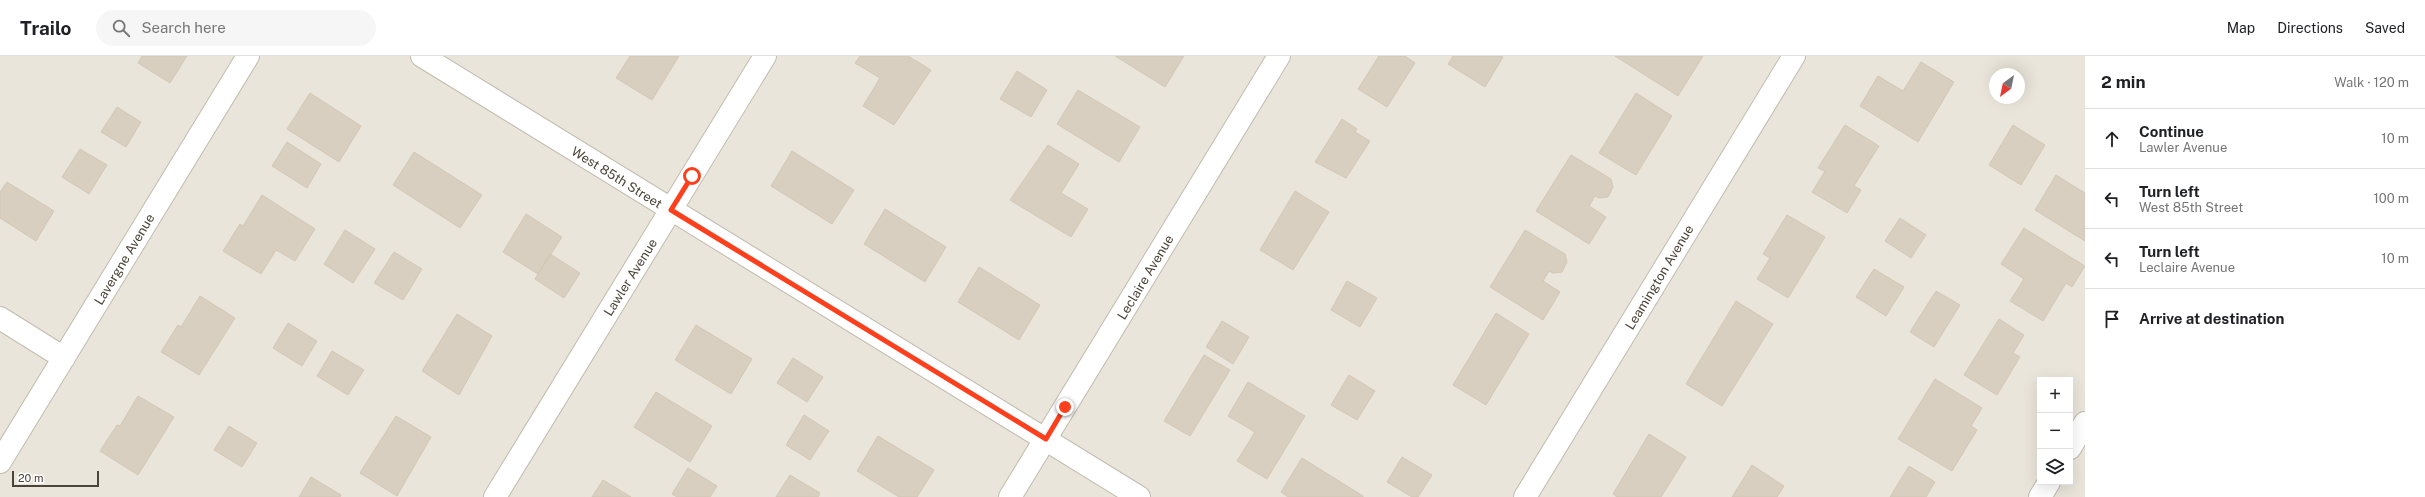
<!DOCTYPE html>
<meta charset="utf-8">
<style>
:root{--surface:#fff;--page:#f6f6f6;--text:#202124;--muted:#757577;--line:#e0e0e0}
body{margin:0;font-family:"Public Sans",sans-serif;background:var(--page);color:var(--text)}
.controls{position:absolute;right:12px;bottom:12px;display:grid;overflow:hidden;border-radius:0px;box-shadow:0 4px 16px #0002}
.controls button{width:36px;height:36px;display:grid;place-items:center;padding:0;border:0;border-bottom:1px solid var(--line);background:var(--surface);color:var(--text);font:20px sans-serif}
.compass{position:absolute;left:1989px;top:12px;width:36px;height:36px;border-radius:50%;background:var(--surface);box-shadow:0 4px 16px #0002;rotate:213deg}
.scale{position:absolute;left:12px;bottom:10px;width:87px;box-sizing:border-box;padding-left:4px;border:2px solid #4b4439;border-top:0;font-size:11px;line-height:14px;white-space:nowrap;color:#4b4439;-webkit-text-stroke:3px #fff;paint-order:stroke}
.stop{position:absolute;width:12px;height:12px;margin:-9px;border:3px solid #fc3f1d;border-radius:50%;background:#fff}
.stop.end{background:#fc3f1d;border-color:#fff;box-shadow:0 1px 4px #0008}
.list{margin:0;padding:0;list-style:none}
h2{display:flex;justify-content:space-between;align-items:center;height:52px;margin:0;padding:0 16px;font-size:17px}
h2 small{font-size:13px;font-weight:400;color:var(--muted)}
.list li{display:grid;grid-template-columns:26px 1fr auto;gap:12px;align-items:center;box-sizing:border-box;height:60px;padding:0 16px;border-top:1px solid var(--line)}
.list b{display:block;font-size:15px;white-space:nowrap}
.list p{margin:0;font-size:13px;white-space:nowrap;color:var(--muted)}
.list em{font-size:13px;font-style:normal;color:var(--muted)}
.icon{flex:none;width:22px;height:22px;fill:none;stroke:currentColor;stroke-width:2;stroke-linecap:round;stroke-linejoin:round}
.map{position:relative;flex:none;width:2085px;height:441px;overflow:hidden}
header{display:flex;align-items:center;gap:24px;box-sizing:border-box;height:56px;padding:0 20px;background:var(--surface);border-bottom:1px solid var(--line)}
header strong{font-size:19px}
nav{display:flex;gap:22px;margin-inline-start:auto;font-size:14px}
.search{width:280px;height:36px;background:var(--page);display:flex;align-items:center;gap:10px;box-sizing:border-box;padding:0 14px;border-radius:22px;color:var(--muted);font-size:15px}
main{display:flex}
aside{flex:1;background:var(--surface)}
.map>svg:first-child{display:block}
</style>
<header>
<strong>Trailo</strong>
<div class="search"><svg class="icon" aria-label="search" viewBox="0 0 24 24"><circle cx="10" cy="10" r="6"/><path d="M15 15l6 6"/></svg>Search here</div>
<nav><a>Map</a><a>Directions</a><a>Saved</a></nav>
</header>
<main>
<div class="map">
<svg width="2085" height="441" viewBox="0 0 2085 441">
<rect width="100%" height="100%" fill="#f6f3ec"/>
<path fill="#eae5da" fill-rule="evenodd" d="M0,0h2085v441h-2085zM1995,18h24v24h-24zM2040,324h30v102h-30z"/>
<path fill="#d8cfc1" stroke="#d3c7b4" d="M142,0h45l-17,27 -32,-20z
M630,0h49l-27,44 -36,-22z
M860,0h48l23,14 -37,55 -31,-19 17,-28 -25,-15z
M1115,0h69l-19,31z
M1379,0h26l10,7 -28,44 -29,-18z
M1453,0h48l2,1 -18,30 -37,-23z
M1615,0h88l-25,40z
M1921,6l33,20 -36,60 -58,-36 18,-30 25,15z
M1017,15l30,19 -16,27 -31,-18z
M1078,34l62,37 -21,35 -62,-38z
M310,37l51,33 -22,36 -52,-33z
M1636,37l36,23 -36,59 -37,-22z
M117,51l24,15 -15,25 -25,-15z
M1342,63l15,10 -2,3 15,9 -24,37 -31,-16z
M1845,69l34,21 -25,40 7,4 -14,23 -35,-21 13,-21 -7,-3z
M2013,69l32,20 -24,40 -32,-20z
M287,86l34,22 -14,24 -35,-22z
M1048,89l31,19 -18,29 27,16 -17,28 -61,-37z
M80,93l27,16 -18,29 -27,-17z
M792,95l62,39 -22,34 -61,-38z
M414,96l68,43 -22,33 -67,-43z
M1571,99l40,24 2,8 -5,10 -9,1 -4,-2 -6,10 17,11 -17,27 -53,-33z
M2056,119l29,18v48l-50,-31z
M7,126l47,29 -18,30 -36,-23v-26z
M1295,135l34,21 -36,58 -33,-20z
M262,139l53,34 -20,32 -19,-11 -15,24 -38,-23 17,-27 3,2z
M885,153l61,38 -21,35 -61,-38z
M526,158l36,23 -24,37 -35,-22z
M1787,159l38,22 -37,61 -31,-19 13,-21 -7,-4z
M1900,162l26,17 -15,23 -26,-17z
M2024,172l61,38 -13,21 -6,-4 -23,38 -33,-20 14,-22 -23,-15z
M345,174l30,19 -22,34 -29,-19z
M1525,174l40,24 2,8 -5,10 -9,1 -4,-2 -6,10 17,11 -17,28 -53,-33z
M394,196l28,17 -19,31 -29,-17z
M550,198l30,19 -16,25 -29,-19z
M979,211l61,38 -21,35 -61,-38z
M1874,213l30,18 -18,29 -30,-19z
M1347,225l30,17 -17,29 -29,-17z
M1936,235l24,14 -26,42 -24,-15z
M200,240l35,22 -36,57 -38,-23 17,-27 3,2z
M1736,245l37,23 -51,82 -36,-22z
M1496,257l33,21 -43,71 -33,-20z
M457,258l35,22 -33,59 -37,-24z
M1999,263l25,16 -11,18 7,4 -23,38 -33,-20z
M1222,265l27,16 -16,27 -27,-17z
M288,267l29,18 -15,25 -29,-18z
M696,269l56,34 -21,35 -56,-34z
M332,295l32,19 -16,25 -31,-19z
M1204,299l26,15 -40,66 -26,-15z
M793,302l30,19 -16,25 -30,-19z
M1349,319l26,16 -18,29 -26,-15z
M1935,323l47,29 -11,18 6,4 -25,41 -54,-32z
M1248,326l57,34 -38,63 -30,-18 18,-29 -27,-16z
M656,336l56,34 -22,36 -56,-35z
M138,340l36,21 -36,58 -38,-24 17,-26 3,1z
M804,359l25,16 -19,29 -24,-15z
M396,360l35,21 -34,59 -37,-23z
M229,370l28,17 -15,24 -28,-17z
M1649,378l37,23 -25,40h-44l-4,-3z
M878,380l56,34 -17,27h-18l-42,-26z
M1402,401l30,18 -14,22h-6l-25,-15z
M1302,402l61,38v1h-75l-7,-5z
M1752,409l32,21 -7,11h-45z
M1909,410l26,16 -9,15h-36z
M688,412l29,18 -7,11h-33l-5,-3z
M790,419l30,18 -2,4h-42z
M311,421l30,18 -1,2h-41z
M603,424l28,17h-39z"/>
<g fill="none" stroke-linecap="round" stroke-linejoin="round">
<g stroke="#c2bbae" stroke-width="24">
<path id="minor" d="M422,0l717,441
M0,262l64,40
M2070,392l15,-25
M0,406l248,-406
M495,441l270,-441
M1010,441l269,-441
M1525,441l269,-441
M2040,441l9,-15"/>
</g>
<use href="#minor" stroke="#fff" stroke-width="22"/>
</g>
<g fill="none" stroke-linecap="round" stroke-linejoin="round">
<path stroke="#fc3f1d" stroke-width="5" d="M692,120l-21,34 375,229 19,-32"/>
</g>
<g text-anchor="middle" stroke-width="4" stroke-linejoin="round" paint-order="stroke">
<g font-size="13" fill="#4b4439" stroke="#fff">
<text transform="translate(617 121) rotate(32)" y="5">West 85th Street</text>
<text transform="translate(124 203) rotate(-59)" y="5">Lavergne Avenue</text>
<text transform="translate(630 221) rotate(-58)" y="5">Lawler Avenue</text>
<text transform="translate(1145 221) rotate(-59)" y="5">Leclaire Avenue</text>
<text transform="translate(1659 221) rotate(-59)" y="5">Leamington Avenue</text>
</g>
</g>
</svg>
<div class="controls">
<button>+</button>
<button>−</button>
<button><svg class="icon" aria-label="layers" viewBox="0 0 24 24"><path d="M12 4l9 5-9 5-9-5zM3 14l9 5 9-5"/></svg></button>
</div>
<svg class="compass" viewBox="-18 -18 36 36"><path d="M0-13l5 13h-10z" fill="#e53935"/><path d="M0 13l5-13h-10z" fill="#757577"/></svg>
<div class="scale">20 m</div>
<div class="stop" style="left:692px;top:120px"></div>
<div class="stop end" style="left:1065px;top:351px"></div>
</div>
<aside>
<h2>2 min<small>Walk · 120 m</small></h2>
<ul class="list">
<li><svg class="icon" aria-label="ahead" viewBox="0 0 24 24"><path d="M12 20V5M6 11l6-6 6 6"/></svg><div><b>Continue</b><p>Lawler Avenue</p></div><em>10 m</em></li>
<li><svg class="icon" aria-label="left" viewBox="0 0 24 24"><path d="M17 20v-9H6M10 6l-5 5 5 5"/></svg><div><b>Turn left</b><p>West 85th Street</p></div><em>100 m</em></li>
<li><svg class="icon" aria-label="left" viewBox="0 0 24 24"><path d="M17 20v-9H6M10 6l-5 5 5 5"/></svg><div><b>Turn left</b><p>Leclaire Avenue</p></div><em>10 m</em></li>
<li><svg class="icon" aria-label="arrive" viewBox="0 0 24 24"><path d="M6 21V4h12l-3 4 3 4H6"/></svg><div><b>Arrive at destination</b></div></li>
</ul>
</aside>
</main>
